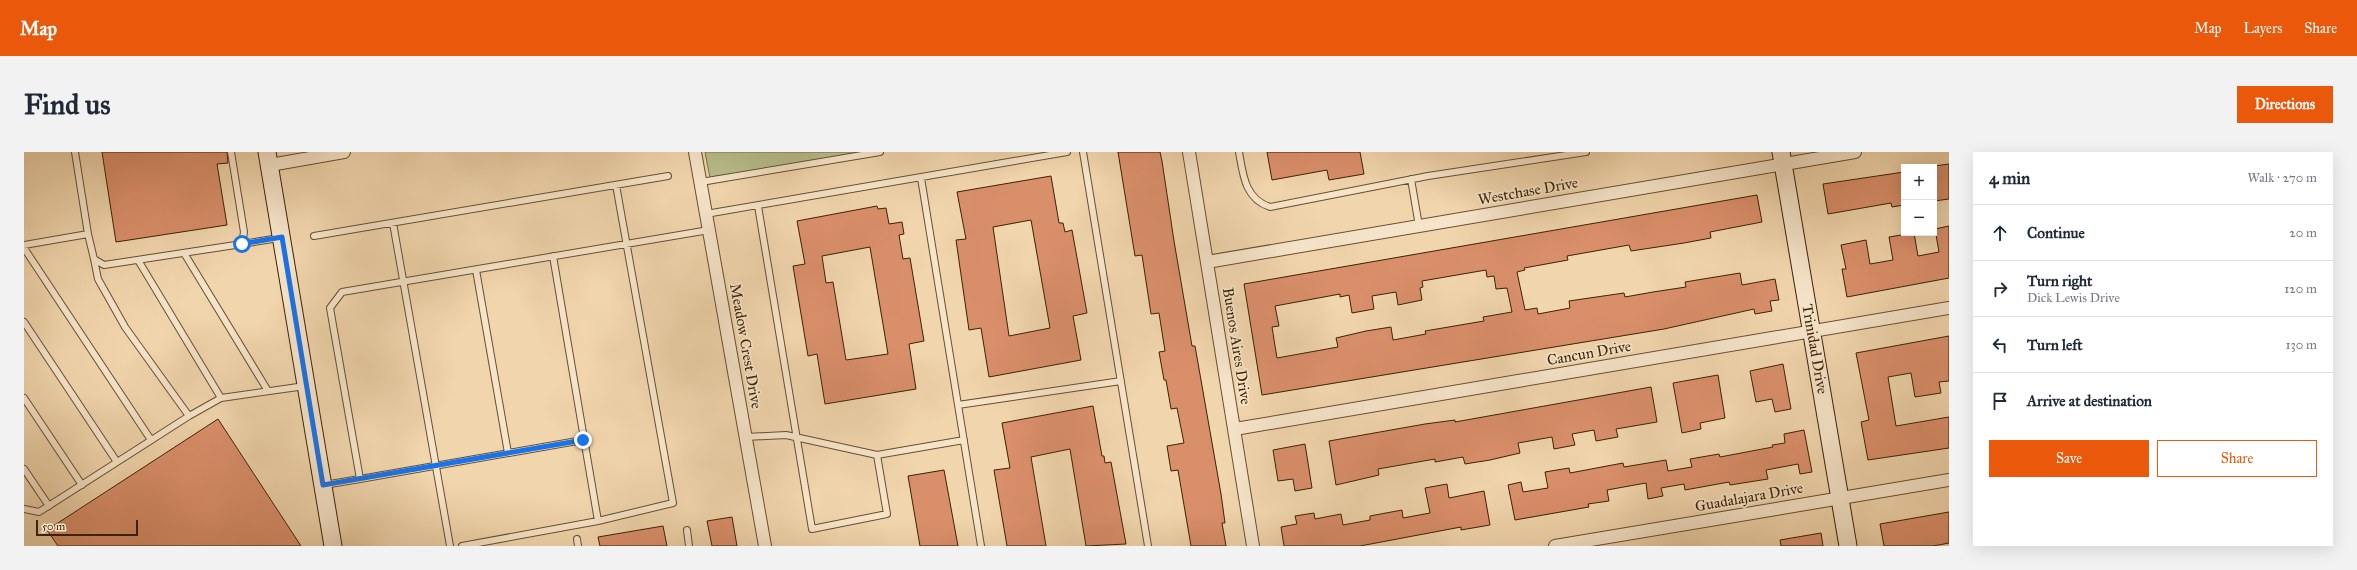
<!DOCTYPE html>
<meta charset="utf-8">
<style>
:root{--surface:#fff;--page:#f2f2f3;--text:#1f2937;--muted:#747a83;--line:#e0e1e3;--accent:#ea580c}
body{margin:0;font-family:"IM FELL Great Primer",serif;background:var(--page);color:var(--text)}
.controls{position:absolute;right:12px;top:12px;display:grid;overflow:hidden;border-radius:0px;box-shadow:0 4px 16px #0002}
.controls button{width:36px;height:36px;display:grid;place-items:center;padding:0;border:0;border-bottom:1px solid var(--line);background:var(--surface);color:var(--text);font:20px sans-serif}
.scale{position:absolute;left:12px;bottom:10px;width:102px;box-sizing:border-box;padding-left:4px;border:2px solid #3b2303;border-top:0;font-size:11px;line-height:14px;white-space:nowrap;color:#3b2303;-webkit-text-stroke:3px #f6e4ca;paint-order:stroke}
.stop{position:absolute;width:12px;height:12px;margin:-9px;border:3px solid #1a73e8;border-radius:50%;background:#fff}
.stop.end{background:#1a73e8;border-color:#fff;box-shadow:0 1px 4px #0008}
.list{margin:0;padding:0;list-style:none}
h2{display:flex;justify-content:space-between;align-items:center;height:52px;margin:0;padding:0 16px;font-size:17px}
h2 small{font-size:13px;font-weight:400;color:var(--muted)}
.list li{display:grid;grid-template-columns:26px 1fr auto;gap:12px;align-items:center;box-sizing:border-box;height:56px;padding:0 16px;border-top:1px solid var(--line)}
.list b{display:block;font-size:15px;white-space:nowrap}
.list p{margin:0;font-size:13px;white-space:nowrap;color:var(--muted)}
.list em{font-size:13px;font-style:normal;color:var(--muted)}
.actions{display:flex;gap:8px;padding:12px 16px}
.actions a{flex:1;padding:9px 0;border:1px solid var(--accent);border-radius:0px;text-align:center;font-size:14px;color:var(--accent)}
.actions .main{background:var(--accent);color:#fff}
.icon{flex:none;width:22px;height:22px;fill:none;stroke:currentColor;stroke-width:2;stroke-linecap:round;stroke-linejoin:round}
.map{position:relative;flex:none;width:1925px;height:394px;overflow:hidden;border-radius:0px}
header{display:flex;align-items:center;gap:24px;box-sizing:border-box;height:56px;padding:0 20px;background:var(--accent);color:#fff}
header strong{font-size:19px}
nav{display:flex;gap:22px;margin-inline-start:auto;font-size:14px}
.intro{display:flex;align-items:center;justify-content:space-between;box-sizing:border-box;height:96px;padding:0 24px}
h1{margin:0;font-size:28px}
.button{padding:10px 18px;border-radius:0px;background:var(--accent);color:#fff;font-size:14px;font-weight:700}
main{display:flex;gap:24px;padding:0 24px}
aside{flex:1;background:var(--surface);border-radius:0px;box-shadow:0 4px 16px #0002}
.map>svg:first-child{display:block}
</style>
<header>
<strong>Map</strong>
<nav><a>Map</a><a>Layers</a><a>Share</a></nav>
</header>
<div class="intro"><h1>Find us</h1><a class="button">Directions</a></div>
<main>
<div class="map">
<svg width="1925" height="394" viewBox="0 0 1925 394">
<rect width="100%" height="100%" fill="#f1d5ad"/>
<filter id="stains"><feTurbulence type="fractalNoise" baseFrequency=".005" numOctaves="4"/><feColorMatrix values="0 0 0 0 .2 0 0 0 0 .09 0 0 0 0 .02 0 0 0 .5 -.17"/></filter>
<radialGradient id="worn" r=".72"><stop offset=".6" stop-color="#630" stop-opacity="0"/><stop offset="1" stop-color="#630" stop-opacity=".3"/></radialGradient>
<path fill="#b7be8c" stroke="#797048" d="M681,0h158l-153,26z"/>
<path fill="#da8f6b" stroke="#3b2303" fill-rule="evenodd" d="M78,0h125l1,11 -11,1 10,61 -111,17z
M1094,0h42l2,9 12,80 18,105h3l26,148 4,29h-3l4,23h-35l-13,-76 -7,1 -4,-25 17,-3 -7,-35 -6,1 -5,-29h-2l-5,-28 6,-1 -6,-38 -8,1 -9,-59 -7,1z
M1243,0h93l4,22 -35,6 -2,-10 -55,10z
M1925,12v35l-15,2v-35z
M1880,20v33l-12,2 -1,-4 -63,11 -5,-30z
M1027,24l8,47h4l2,9 7,-2 15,83 -14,3 8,44 -92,17 -8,-49 -12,2 -13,-90 10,-1 -9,-47zM1007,68l19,108 -41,8 -16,-109z
M1733,43l5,27 -52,10 1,6 -27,5 -53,8 -2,-6 -62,11 1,4 -44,8 1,2 -8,2 8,38 12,-2 1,6 32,-6 -1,-7 55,-8 1,4 28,-5 33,-5 -1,-5 55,-9 2,12 33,-6 4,21 -9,1 2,10 -17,3 -1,-5 -90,20 -402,66 -18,-111zM1462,118l1,7 7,-1 2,13 11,-1 5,24 -29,5 1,4 -59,10 1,3 -33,6 -2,-13 -25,4 -30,7 2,9 -61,11 -5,-31 7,-1 -4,-20 65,-12v3l9,-2 3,18 22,-4 -2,-13 24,-4 2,13 24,-5 -2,-12 3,-1 -1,-6z
M853,54l1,3 8,-1 3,16 13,-2 2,12 -5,1 4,24 7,-1 14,83 -15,3 7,45 -91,15 -8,-50 -9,2 -15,-90 12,-2 -8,-43zM846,95l18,107 -42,6 -13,-78 -7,1 -4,-27z
M1925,74v52l-102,19 -5,-28h4l-5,-24 25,-5 4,24 23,-4 -4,-23 25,-4 4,23 21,-4 -4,-23z
M1925,184v45l-10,1 2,11 -26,4 -4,-24 -23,4 8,49 53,-9v31l-81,12 -7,-38 8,-2 -13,-67z
M1759,212l8,45 -16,3 -3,-13 -16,3 -6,-31z
M1694,223l7,43 -25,5 1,6 -19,4 -9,-50z
M1627,235l6,35 -41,7 2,8 -22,4 -2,-11 -22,4 3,11 -21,4 -2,-12 -34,6 2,10 -30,7 -25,4 -2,-7 -28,5v-3l-57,10 1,6 -43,10 -7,-44 96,-17 30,-4v2z
M1069,254l9,50h2l1,7 6,-1 15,82 -40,2 -16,-97 -39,8 15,89h-39l-13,-76 16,-2 -8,-45z
M194,267l83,127h-243l-11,-16z
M1780,278l8,42 -12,2 -2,-10 -32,6 2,9 -38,6 -1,-3 -44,8 -1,-6 -23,4 2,8 -15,3 -2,-16 -39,7 2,11 -21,3 1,3 -74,13 -7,-35 13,-3 2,10 25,-4 -3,-16 24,-4 1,5 53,-10 1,4 42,-7 2,11 24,-4 -2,-8 29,-5 1,3 53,-10 -1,-2 13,-2 -1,-9z
M1281,292l7,44 -17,3 -2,-12 -15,2 -5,-31z
M920,318l14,76h-38l-12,-70z
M1423,332l2,14 35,-7 6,34 -29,5v-3l-101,19h-76l-3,-19 16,-3 -2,-8 19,-3 1,6 26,-5 2,11 27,-5v-4l32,-6 1,8 27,-5 -5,-25z
M1925,360v31l-16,3h-49l-4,-22z
M708,365l5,29h-25l-5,-25z
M639,374l4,20h-67l-2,-9z
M1797,381l2,13h-42l-1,-6z"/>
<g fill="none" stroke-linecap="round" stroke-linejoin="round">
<g stroke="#68502e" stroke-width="8">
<path id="lane" d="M51,0l13,82 6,25 10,6 138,-21
M207,0l13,80 -2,12 37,-6
M1059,0l65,394
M1215,0c4,23 6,47 31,55l158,-31 158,-24
M897,26l60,368
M1387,27l8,47
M677,30l179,-30
M734,54l54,323 75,-15 -10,-59
M682,62l361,-62
M369,71l57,323
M290,84l354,-60
M0,93l64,-11
M0,96l127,192
M160,101l84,138
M529,104l45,265 75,-18 -57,-318
M70,107l4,20 27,48 64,89
M114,108l83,138
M452,118l32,183
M0,170l93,140
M0,246l58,87
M934,253l163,-24
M722,285l40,-2 91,20 87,-15
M0,317l25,37
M336,327l223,-39
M300,333l36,-6 -30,-171 12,-16 367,-62
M0,357l15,3 150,-96 32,-18 84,-12
M663,378l2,16
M553,387l1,7
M438,394l136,-25"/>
</g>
<g stroke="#68502e" stroke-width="14">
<path id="street" d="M671,0l70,394
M1165,0l64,394
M246,13l74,-13
M1183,110l648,-110
M1211,277l714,-121
M1531,394l394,-66"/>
</g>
<g stroke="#3b2303" stroke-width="19">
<path id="secondary" d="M243,0l66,394
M1757,0l67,394"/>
</g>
<use href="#lane" stroke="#f6e4ca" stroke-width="6"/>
<use href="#street" stroke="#f6e4ca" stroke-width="12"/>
<use href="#secondary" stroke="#f6e4ca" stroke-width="17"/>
</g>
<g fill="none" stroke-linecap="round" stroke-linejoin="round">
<path stroke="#1a73e8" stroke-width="5" d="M218,92l40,-7 41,248 260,-45"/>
</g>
<g text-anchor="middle" stroke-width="3.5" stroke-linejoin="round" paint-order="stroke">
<g font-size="15" fill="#3b2303" stroke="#f6e4ca">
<text transform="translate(1504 39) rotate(-10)" y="5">Westchase Drive</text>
<text transform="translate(722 194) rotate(80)" y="5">Meadow Crest Drive</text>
<text transform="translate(1213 194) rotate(81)" y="5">Buenos Aires Drive</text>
<text transform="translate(1791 197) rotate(80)" y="5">Trinidad Drive</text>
<text transform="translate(1565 201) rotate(-10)" y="5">Cancun Drive</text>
<text transform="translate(1725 345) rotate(-10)" y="5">Guadalajara Drive</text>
</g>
</g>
<rect width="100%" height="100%" filter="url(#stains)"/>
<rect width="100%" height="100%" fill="url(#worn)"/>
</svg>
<div class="controls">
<button>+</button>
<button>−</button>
</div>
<div class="scale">50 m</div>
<div class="stop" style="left:218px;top:92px"></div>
<div class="stop end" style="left:559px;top:288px"></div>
</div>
<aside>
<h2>4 min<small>Walk · 270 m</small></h2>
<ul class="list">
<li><svg class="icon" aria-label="ahead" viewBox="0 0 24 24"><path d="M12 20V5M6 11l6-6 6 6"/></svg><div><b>Continue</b></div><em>20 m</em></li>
<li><svg class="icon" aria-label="right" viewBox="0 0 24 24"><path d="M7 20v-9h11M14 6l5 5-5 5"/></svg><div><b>Turn right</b><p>Dick Lewis Drive</p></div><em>120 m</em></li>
<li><svg class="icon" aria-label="left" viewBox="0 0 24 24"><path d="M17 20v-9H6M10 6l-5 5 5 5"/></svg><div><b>Turn left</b></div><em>130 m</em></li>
<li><svg class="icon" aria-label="arrive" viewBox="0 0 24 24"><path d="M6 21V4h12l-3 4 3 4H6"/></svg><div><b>Arrive at destination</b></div></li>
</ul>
<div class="actions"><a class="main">Save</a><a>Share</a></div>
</aside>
</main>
